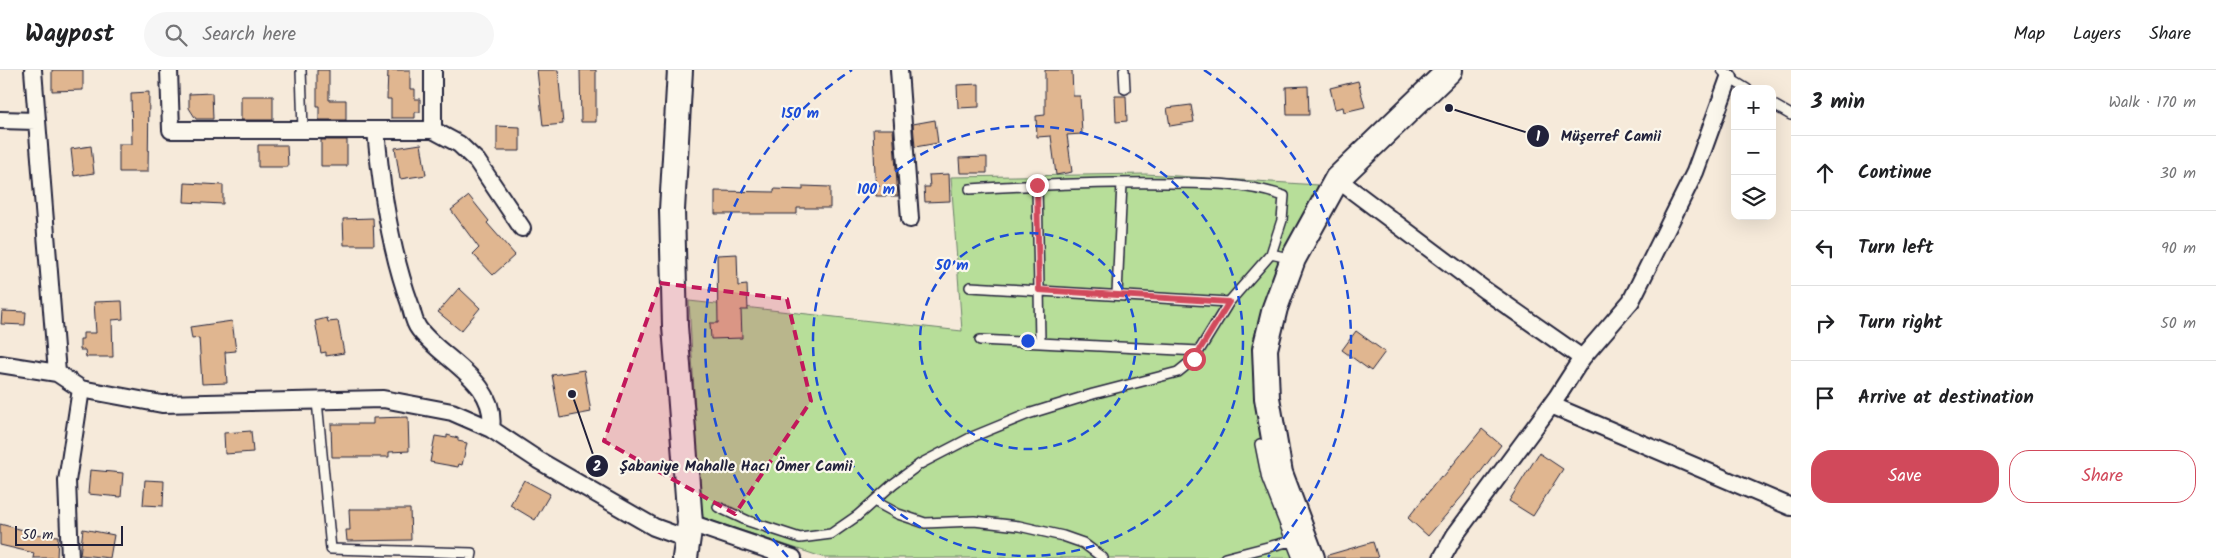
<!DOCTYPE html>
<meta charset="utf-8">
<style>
:root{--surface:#fff;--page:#f6f6f6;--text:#202124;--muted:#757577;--line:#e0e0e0;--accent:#d1495b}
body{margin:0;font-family:Kalam,sans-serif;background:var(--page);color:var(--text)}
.controls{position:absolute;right:15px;top:15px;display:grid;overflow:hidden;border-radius:10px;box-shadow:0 5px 20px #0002}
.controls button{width:45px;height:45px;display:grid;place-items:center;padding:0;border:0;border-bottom:1px solid var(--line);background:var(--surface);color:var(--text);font:25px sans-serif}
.scale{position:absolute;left:15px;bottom:12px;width:108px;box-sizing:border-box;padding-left:5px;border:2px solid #22223b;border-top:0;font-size:14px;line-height:18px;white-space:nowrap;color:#22223b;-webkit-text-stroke:4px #fbf7ec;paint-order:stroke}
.stop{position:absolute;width:15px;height:15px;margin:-11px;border:4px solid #d1495b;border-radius:50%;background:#fff}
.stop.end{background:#d1495b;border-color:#fff;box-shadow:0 1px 5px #0008}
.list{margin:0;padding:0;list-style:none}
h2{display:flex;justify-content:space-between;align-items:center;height:65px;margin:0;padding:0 20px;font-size:21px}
h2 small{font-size:16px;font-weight:400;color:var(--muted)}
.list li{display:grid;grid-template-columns:32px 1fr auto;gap:15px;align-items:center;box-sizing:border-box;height:75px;padding:0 20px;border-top:1px solid var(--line)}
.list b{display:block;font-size:19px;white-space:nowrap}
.list em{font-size:16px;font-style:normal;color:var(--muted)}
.actions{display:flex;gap:10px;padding:15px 20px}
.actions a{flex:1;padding:11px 0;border:1px solid var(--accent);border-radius:20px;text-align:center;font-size:18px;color:var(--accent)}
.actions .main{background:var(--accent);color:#fff}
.icon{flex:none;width:28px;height:28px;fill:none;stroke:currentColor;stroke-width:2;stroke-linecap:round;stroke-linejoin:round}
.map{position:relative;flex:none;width:1791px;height:488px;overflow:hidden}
header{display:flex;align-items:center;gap:30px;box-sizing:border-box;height:70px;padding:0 25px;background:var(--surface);border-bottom:1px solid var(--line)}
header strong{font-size:24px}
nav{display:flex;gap:28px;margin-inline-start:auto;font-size:18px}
.search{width:350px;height:45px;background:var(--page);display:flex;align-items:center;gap:12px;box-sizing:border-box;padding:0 18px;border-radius:28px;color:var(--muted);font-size:19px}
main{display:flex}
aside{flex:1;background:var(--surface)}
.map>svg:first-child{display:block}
</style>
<header>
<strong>Waypost</strong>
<div class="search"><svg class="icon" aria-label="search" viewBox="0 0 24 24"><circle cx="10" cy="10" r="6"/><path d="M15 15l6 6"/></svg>Search here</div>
<nav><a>Map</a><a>Layers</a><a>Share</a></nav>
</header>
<main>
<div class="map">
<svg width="1791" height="488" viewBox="0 0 1791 488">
<rect width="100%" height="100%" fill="#f6eada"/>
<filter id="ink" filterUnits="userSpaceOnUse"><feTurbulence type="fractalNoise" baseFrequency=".02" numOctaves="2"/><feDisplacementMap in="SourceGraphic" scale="10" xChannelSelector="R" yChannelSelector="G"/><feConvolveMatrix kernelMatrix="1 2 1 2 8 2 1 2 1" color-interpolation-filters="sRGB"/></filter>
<g filter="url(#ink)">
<path fill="#b7de99" stroke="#6c806a" d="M1146,104l172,11 -40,84 -23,103 53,186h-483l-124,-41 -12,-216 273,30 -11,-154z"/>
<path fill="#e0b690" stroke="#22223b" d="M52,0h31v20l-31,1z
M317,0h12v30h17v20h-27v-14h-2z
M388,0h22v19h5v10h5v13h-5v6h-24v-19h-4z
M537,0h21l5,54 -20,2z
M580,0h16v52h-15z
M1045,0h27l1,26h7l2,38 -15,1 5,37 -16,3 -5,-39 -14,1 -1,-21 9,-1z
M1358,11l7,26 -21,5 -1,-5 -8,2 -5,-21z
M979,14v23l-21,1 -1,-23z
M1308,16l1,29h-22l-1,-28z
M149,22l-1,80h-29v-28h13l-1,-51z
M212,23l1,26h-17l-7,-11v-14z
M241,26h32v24h-32z
M1115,26h11l1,25 -11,1z
M1191,35l3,17 -24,4 -3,-18z
M935,50l3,23 -23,4 -2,-23z
M497,56l23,1v24h-23z
M873,59h20l5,67h-22z
M321,70h26v26h-26z
M421,74l5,31 -26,4 -5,-31z
M258,75h29l1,22h-30z
M91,76l3,27 -20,3 -3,-27z
M987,87v16h-27l-1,-15z
M949,104l1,27 -25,1 -1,-15h6l-1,-12z
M185,113l38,2v19l-39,-2z
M803,116l27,1v21h-33v6h-82v-23l59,1v-3l29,1z
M469,126l20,25 -2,2 28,32 -22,20 -20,-21 6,-6 -28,-38z
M373,148l1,27h-30l-1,-26z
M737,184l1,32 9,-1 1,25h-7l1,28 -31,1 -1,-16h8l-1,-68z
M459,218l21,20 -19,23 -23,-19z
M122,231l1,18 -11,1 1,37h-27l-1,-7h-5v-11h3v-6h13l-2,-31z
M2,241l24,1 -1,13 -24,-1z
M327,248l1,4 10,-1 6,32 -18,3v-4l-5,1 -6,-32z
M232,251l4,30 -11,1 2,31 -25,1 -3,-46 -7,1 -2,-12z
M1356,261l29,21 -14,19 -29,-21z
M584,300l7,42 -31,6 -8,-43z
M408,347l1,34 -20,1v5h-57l-1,-33h42v-6z
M1482,359l19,16 -37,49 -36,42 -20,-18 33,-42 2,1z
M251,361l2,21 -28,2 -1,-21z
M447,365l11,3v3l9,2 -5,22 -3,-1 -1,3 -28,-5 5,-26 12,2z
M1539,383l24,16 -30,47 -24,-15z
M90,400l33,3 -2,24 -33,-3z
M145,410l19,1 -1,25 -20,-1z
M524,410l26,14 -15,26 -25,-15z
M349,439h61l1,31 -64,1 -1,-11h4z
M0,454l31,8v2l27,2 -1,22h-24l1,-5 -34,-8z
M83,459l31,6 -4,23 -30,-3z
M1373,472l5,16h-50v-3z"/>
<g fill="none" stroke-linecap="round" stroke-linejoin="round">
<g stroke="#22223b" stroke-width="12">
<path id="lane" d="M301,0l2,60
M1124,0l1,19
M1722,0l7,8 18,11
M1772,34l19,11
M1037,115l3,156
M970,119c66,-4 132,-7 198,-6 39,0 78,0 116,13l-2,24 -11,34
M970,217l259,15
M1117,224l5,-111
M980,270l219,11
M317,331l14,148 141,4 -1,5
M1260,374l7,35 31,79
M874,431l24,13 27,9 49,-2 45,5 44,10 20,7 20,15
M718,437l30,14 52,17 31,-4 26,-18 36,-32 27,-20 52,-27 56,-23 65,-20 85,-22 16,-13 35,-57 42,-48 22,5
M1225,488l66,-17"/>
</g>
<g stroke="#22223b" stroke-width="20">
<path id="street" d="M33,0l24,303
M169,0l2,60h262l26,14 18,17 45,67
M433,0v60
M899,0l11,149
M0,50l36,1
M376,60c5,58 14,119 34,174 2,8 4,19 9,25 24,32 79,52 72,100
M1337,109l149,112 96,67
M0,294l57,9 24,16 81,15 221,-5 69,13 39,17 47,31 116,67 33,12
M1551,335l240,102
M690,453l103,35
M70,488l-3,-77 14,-92
M1442,488l13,-23 102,-138 25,-39 49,-57 64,-129 34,-94"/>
</g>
<g stroke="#22223b" stroke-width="28">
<path id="secondary" d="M680,0l-8,140 3,116 15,197 -5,35
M1312,488l-32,-85 -13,-75 -2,-49 10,-41 18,-49 44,-80 113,-109"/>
</g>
<use href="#lane" stroke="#fbf7ec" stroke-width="9"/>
<use href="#street" stroke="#fbf7ec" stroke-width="16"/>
<use href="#secondary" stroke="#fbf7ec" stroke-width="24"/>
</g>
</g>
<g fill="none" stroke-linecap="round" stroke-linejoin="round" filter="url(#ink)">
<path stroke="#d1495b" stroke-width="6" d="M1037,115l2,105 190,12 -35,57"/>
</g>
<path fill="#c2185b" fill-opacity="0.2" stroke="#c2185b" stroke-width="4" stroke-dasharray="10 6" stroke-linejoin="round" d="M660,213l127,16 24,102 -76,113 -131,-73z"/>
<g fill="none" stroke="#1d4ed8" stroke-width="2.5" stroke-dasharray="9 6">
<circle cx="1028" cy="271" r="108"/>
<circle cx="1028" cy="271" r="215"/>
<path d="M788 487A323 323 0 0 1 852 0M1204 0A323 323 0 0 1 1268 487"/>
</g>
<circle cx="1028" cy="271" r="8" fill="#1d4ed8" stroke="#fbf7ec" stroke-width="2.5"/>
<g font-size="15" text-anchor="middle" font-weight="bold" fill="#1d4ed8" stroke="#fbf7ec" stroke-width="4.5" stroke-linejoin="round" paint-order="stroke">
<text x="800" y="48">150 m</text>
<text x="876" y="124">100 m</text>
<text x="952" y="200">50 m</text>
</g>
<path fill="none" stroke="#22223b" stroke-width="2" d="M1449 38L1538 66M572 324L597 396"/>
<g fill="#22223b" stroke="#fbf7ec" stroke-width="2">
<circle cx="1449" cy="38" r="5"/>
<circle cx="572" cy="324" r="5"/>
<circle cx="1538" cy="66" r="12"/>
<circle cx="597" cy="396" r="12"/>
</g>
<g font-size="15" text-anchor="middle" font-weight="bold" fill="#fff">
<text x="1538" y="71">1</text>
<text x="597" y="401">2</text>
</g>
<g font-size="15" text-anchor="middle" font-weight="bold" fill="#22223b" stroke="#fbf7ec" stroke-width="4.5" stroke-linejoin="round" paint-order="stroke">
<text x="1611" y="71">Müşerref Camii</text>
<text x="736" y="401">Şabaniye Mahalle Hacı Ömer Camii</text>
</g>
</svg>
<div class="controls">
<button>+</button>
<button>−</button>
<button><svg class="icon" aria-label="layers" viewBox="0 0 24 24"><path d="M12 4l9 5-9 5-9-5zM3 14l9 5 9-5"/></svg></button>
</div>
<div class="scale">50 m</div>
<div class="stop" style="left:1194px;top:289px"></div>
<div class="stop end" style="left:1037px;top:115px"></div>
</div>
<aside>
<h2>3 min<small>Walk · 170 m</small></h2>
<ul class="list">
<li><svg class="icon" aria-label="ahead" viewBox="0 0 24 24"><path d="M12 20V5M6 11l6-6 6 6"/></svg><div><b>Continue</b></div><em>30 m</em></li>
<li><svg class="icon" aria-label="left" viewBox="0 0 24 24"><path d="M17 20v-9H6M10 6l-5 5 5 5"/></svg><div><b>Turn left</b></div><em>90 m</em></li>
<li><svg class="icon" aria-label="right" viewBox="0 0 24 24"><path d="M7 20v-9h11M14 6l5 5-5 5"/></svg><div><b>Turn right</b></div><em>50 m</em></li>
<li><svg class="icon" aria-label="arrive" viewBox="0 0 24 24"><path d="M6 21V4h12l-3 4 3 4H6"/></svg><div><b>Arrive at destination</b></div></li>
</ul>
<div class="actions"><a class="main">Save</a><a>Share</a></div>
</aside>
</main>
